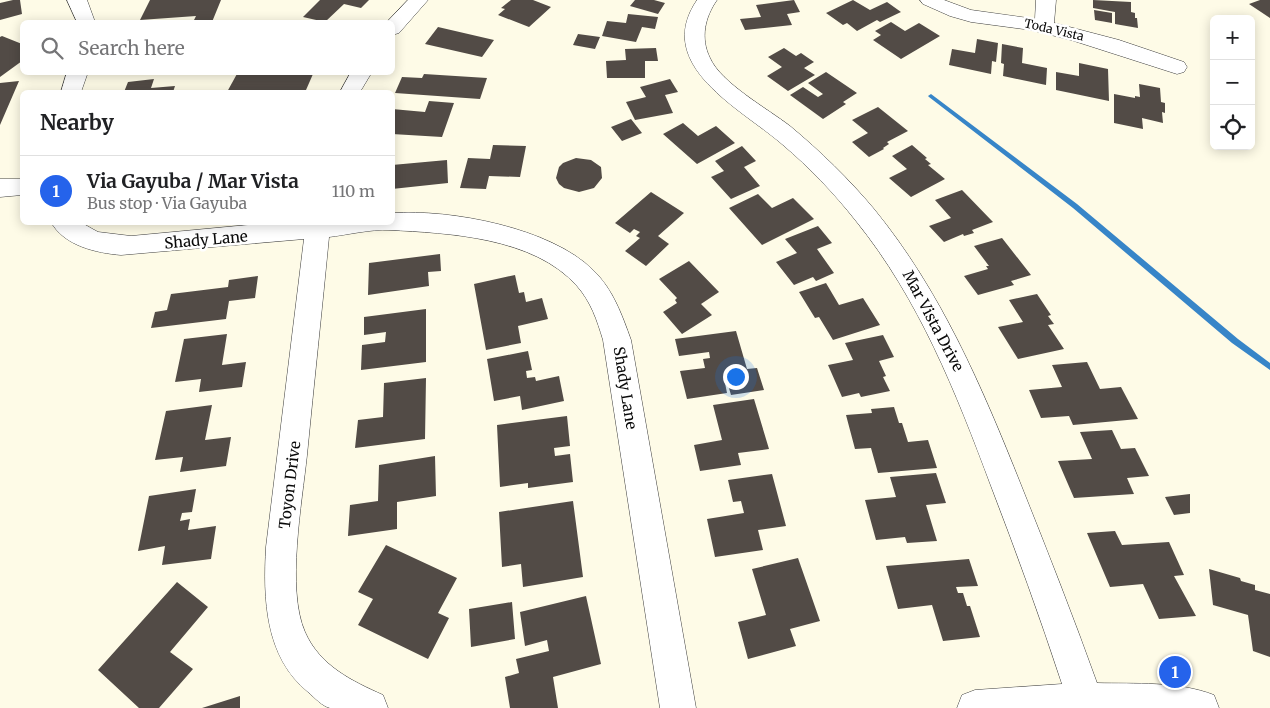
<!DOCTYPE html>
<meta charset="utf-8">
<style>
:root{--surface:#fff;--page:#f6f6f6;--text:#202124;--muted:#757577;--line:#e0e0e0;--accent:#2563eb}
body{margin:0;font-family:Merriweather,serif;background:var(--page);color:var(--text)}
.controls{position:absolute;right:15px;top:15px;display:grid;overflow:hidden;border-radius:8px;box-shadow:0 2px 12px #0003}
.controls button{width:45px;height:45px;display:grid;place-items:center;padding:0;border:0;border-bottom:1px solid var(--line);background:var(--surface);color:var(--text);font:25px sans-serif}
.you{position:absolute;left:735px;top:376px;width:18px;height:18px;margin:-12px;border:4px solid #fff;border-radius:50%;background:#1a73e8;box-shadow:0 0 0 8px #1a73e833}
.badge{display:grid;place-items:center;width:32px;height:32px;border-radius:50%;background:var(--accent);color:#fff;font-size:16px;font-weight:700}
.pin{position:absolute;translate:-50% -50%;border:2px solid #fff;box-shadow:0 1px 5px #0006}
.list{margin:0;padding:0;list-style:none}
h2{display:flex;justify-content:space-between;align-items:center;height:65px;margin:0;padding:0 20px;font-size:21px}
h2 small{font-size:16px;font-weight:400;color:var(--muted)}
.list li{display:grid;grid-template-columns:32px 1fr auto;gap:15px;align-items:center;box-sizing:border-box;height:70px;padding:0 20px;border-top:1px solid var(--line)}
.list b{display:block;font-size:19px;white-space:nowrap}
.list p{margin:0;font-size:16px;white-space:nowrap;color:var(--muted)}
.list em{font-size:16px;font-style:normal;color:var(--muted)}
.icon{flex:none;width:28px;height:28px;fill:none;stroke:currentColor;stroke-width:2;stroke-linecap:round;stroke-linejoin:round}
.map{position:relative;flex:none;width:1270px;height:708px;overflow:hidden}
.search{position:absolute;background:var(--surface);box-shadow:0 2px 12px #0003;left:20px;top:20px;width:375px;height:55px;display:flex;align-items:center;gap:12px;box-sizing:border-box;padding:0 18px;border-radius:8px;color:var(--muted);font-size:19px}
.panel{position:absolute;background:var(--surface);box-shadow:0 2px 12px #0003;left:20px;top:90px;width:375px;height:135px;border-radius:8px}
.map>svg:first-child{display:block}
</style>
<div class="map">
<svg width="1270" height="708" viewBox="0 0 1270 708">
<rect width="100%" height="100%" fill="#fefbe7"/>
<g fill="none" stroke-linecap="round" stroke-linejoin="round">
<path fill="#3785c8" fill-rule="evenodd" d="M931,94l146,110 161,135 32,24v7l-38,-27 -159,-135 -144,-111 -1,-1z"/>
</g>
<path fill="#524b46" d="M13,0h7l2,14 -22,6v-17z
M150,0h71l-9,22h-19l3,-6 -56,4z
M320,0h49l-8,8 -17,-4 -19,18 -22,-5z
M511,0h22l18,7 -22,20 -31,-12 7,-6 -4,-1z
M635,0h19l11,3 -7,11 -28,-8z
M794,0l6,12 -13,2 5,11 -47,5 -5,-11 21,-2 -5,-12z
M853,0l17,10 17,-8 14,10 -21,10 -3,-2 -20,11 -10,-8 -4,2 -17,-12z
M1093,0l38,2v10l4,1v5h2l1,10 -23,-4v-12l-22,-4z
M1260,0h10v18l-21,-14z
M1094,10l18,3v10l-17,-3z
M628,14l30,3 -3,12 -13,-2 -6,15 -34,-6 5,-15 19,2z
M891,22l14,9 14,-8 21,13 -39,23 -28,-19 8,-5 -6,-4z
M438,27l56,13 -12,17 -57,-13z
M578,34l22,3 -5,12 -22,-4z
M2,36l20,8v17l-22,16v-40z
M977,39l21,4 -2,19 -4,-1 -1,13 -42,-9 3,-16 23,4z
M1002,44l21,4 -1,15 25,5 -1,17 -43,-9 1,-12 -3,-1z
M656,48l2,13h-13v17h-38l-1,-17 20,-1 -1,-11z
M784,48l12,8 5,-3 13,9 -10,6 11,7 -27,16 -21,-15 15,-9 -14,-10z
M1079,63l29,6 1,32 -53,-11v-18l23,4z
M238,72h27l48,2 -7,16h-13l-1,2h-65z
M826,72l31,21 -14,9 3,2 -23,15 -33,-24 13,-8 15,10 5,-3 -15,-11z
M424,74l63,4 -7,21 -85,-6 7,-16 20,1z
M154,79l-3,9 24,-2 -2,6h-49l4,-10z
M670,79l8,13 -13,3 8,18 -38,7 -9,-18 20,-5 -6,-10z
M19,81l-19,44v-42z
M1139,84l21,4 1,14 4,1v10l-3,-1 1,11 -21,-5 1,11 -29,-6v-29l21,4v-2l5,1z
M429,101l25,2 -12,34 -50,-3v-25l33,3z
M878,107l30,24 -21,11 2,2 -6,4 1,1 -15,8 -17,-15 16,-9 -16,-13z
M631,119l11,14 -20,8 -11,-14z
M683,123l15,13 18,-10 19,17 -38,21 -34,-30z
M493,145l33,1 -6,31 -31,-1 -3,13 -26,-1 8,-30 22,1z
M912,145l15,13 -2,1 6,5 -3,1 17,14 -34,18 -22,-19 18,-9 -15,-13z
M742,146l14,15 -12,6 16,19 -29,13 -20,-22 13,-6 -9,-10z
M576,158l15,2 10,7 1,11 -8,10 -15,4 -15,-4 -5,-4 -3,-6 3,-11 4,-4z
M447,160l1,23 -56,6v-24z
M962,190l31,32 -21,8 2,3 -10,3 -1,-2 -19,8 -15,-16 22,-8 -16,-18z
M651,192l33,21 -26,23 11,8 -23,22 -21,-15 15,-13 -4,-2 4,-4 -6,-3 -4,4 -15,-10z
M758,194l14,14 21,-10 21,21 -52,26 -33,-37z
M818,226l14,17 -15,6 17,24 -18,8 -3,-4 -19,8 -18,-23 21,-9 -12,-14z
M1002,238l29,37 -20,6 3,4 -36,10 -14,-19 24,-7 -2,-3h3l-15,-20z
M440,254l1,17 -13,1 1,14 -61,9 1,-32z
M689,261l30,31 -18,12 11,11 -30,19 -19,-22 14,-9 -2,-3 2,-2 -18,-19z
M515,275l4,18 5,-1 2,10 16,-4 6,21 -30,7 3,17 -35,7 -12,-66z
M258,276l-3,22 -26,3 -3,18 -75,9 4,-16 12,-2 4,-16 57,-7 1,-7z
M826,283l13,22 24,-7 17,27 -47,15 -14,-23 -4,1 -16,-26z
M1037,294l14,21 -3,1 6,8 -6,1 16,24 -46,10 -20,-32 25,-5 -14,-22z
M426,309v53l-65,8 1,-25 23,-3 1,-10 -22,3v-18z
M736,331l11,38 10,-1 7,22 -33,5 -5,-17h-2l3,15 -40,6 -7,-28 25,-3 -2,-9 7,-1 -1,-6 -30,4 -4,-17z
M227,334l-5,31 24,-3 -4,25 -43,5 2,-13 -26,3 9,-43z
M883,335l11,22 -15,4 7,15 -3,1 7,14 -29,6 -2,-4 -17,4 -14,-32 25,-5 -8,-17z
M528,351l4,19 -6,1 1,7 8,-1 1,4 23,-5 5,25 -42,9 -2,-14 -26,5 -7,-42z
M1087,362l13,27 21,-2 17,32 -65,6 -4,-9 -28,2 -12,-28 33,-3 -10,-22z
M426,378l-1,61 -70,9 3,-28 25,-3 1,-34z
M754,399l15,50 -31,4 3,12 -41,6 -6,-26 28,-5 -9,-35z
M212,405l-7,35 26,-3 -5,29 -46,6 3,-15 -28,3 11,-49z
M894,407l5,16h3l6,19 20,-2 9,28 -59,5 -7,-25 -16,1 -9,-34 26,-2 -1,-4z
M567,416l3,30 -16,2 1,8 15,-2 3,28 -45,6v-5l-28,4 -3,-62z
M1112,430l9,19 14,-1 14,28 -22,2 7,16 -60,4 -16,-37 34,-2 -12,-27z
M435,456l1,40 -39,6v27l-49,7 2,-31 28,-4 1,-36z
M936,473l10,30 -20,2 11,36 -30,2 -2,-6 -29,3 -11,-40 31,-3 -6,-20z
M772,474l14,52 -28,4 5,20 -48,7 -8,-38 37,-6 -3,-12 -8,1 -5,-22z
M196,489l-4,23 -10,1 -2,8 10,-2 -2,11 28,-4 -5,33 -49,6 3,-19 -27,5 11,-55z
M1190,494v19l-16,2 -9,-18z
M573,501l10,76 -60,10 -2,-23 -19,3 -3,-55z
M1115,531l7,14 47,-3 15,33 -10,1 22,40 -37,3 -16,-35 -33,3 -23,-54z
M386,545l71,33 -19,35 11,5 -21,41 -70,-34 15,-26 -15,-7z
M798,558l22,63 -30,8 6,17 -48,13 -10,-37 28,-7 -14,-46z
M969,559l9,27 -22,1 2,6h5l4,13h3l10,31 -37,4 -11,-36 -34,4 -12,-43z
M1209,569l31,9 1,3 14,4v5l15,4v63l-17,-6 -5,-36 -35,-10z
M177,582l31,25 -38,45 23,17 -34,39h-20l-41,-38z
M586,596l15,68 -48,13 5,31h-48l-5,-31 14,-4 -3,-14 33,-8 -2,-11 -22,6 -5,-34z
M512,602l3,37 -44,8 -2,-38z
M240,696v12h-38z"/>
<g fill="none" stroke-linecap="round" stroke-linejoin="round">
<g stroke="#3c3c3c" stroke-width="1">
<path id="minor" d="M67,0h20l8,22h-18z
M408,0h20l-29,33 -7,2v-13h-5z
M697,0h20c-12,17 -17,38 -7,58 11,25 58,51 80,68 30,25 59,53 84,83 67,82 108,178 147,276 26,65 52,131 76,198 38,1 81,-2 117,12l5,13h-262l5,-13 13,-5 87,-6c-22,-67 -46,-133 -71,-198 -35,-94 -72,-187 -135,-265 -22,-28 -47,-54 -73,-76 -41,-36 -131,-79 -86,-145z
M920,0h24l27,10 64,9 1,-19h20l-2,23 65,17 65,22 3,5 -3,5 -7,2 -106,-34 -40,-10 -60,-8 -21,-6 -27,-12z
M67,72h21l-7,20h-20z
M351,72h21l-12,20h-20z
M0,179h22v16l-22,2z
M392,213c59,-4 159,15 201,57 20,19 29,45 38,70l65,368h-36l-57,-368c-6,-20 -12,-38 -26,-54 -43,-49 -129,-53 -188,-56 -17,-1 -43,5 -60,7 -7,73 -15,146 -22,218 -5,48 -21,134 -2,177 15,34 47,49 78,63l5,13c-13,0 -47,0 -58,0 -8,-2 -15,-10 -22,-16 -43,-35 -45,-93 -42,-145l38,-308 -183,16c-24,-2 -57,-9 -70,-33h29l18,10 33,4 148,-14h113z"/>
</g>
<use href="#minor" fill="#fff" fill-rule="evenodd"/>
</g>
<g text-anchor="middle" stroke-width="5" stroke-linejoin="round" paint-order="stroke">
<g font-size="12" fill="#090909" stroke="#fff">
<text transform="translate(1054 30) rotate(13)" y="4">Toda Vista</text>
</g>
<g font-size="15" fill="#090909" stroke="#fff">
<text transform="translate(206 240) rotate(-5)" y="5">Shady Lane</text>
<text transform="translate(933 321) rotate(62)" y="5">Mar Vista Drive</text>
<text transform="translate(625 388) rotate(81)" y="5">Shady Lane</text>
<text transform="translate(290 485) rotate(-83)" y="5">Toyon Drive</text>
</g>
</g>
</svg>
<div class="controls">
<button>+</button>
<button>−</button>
<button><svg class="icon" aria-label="locate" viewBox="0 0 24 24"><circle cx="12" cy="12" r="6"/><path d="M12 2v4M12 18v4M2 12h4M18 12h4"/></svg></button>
</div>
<div class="you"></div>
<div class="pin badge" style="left:1175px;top:672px">1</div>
<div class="search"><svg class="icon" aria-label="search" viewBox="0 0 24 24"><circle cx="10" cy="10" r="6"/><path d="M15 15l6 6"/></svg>Search here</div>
<section class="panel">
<h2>Nearby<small></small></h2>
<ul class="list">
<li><span class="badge">1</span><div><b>Via Gayuba / Mar Vista</b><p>Bus stop · Via Gayuba</p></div><em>110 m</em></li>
</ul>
</section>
</div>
